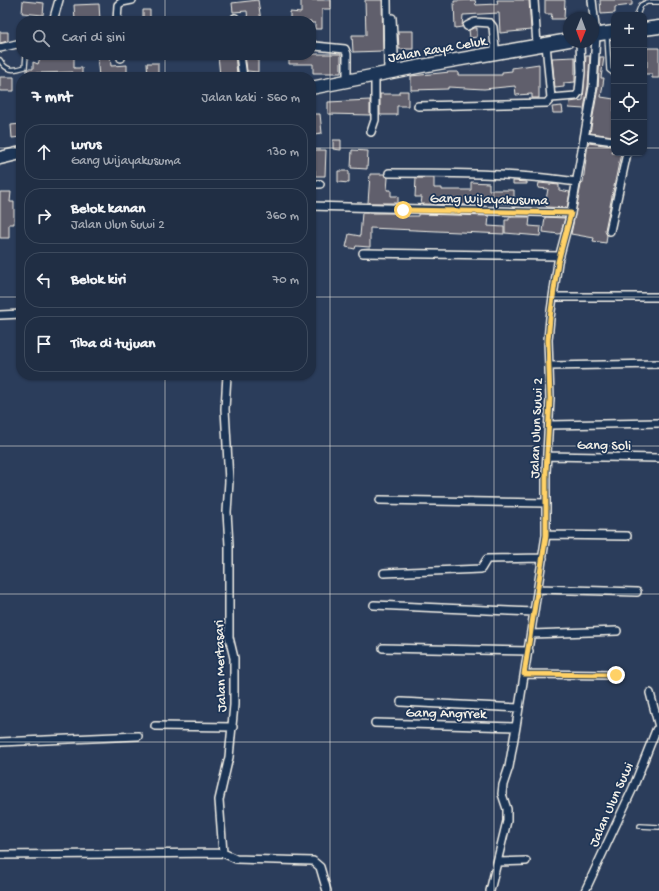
<!DOCTYPE html>
<html lang="id">
<meta charset="utf-8">
<style>
:root{--surface:#202e44;--page:#28364b;--text:#f1f3f6;--muted:#a2a8b2;--line:#3d4a5d}
body{margin:0;font-family:"Gochi Hand",sans-serif;background:var(--page);color:var(--text)}
.controls{position:absolute;right:12px;top:12px;display:grid;overflow:hidden;border-radius:8px;box-shadow:0 1px 3px #0004}
.controls button{width:36px;height:36px;display:grid;place-items:center;padding:0;border:0;border-bottom:1px solid var(--line);background:var(--surface);color:var(--text);font:20px sans-serif}
.compass{position:absolute;left:563px;top:12px;width:36px;height:36px;border-radius:50%;background:var(--surface);box-shadow:0 1px 3px #0004;rotate:181deg}
.stop{position:absolute;width:12px;height:12px;margin:-9px;border:3px solid #ffd166;border-radius:50%;background:#fff}
.stop.end{background:#ffd166;border-color:#fff;box-shadow:0 1px 4px #0008}
.list{margin:0;padding:0;list-style:none}
h2{display:flex;justify-content:space-between;align-items:center;height:52px;margin:0;padding:0 16px;font-size:17px}
h2 small{font-size:13px;font-weight:400;color:var(--muted)}
.list li{display:grid;grid-template-columns:26px 1fr auto;gap:12px;align-items:center;box-sizing:border-box;height:56px;margin:0 8px 8px;padding:0 8px;border:1px solid var(--line);border-radius:16px}
.list b{display:block;font-size:15px;white-space:nowrap}
.list p{margin:0;font-size:13px;white-space:nowrap;color:var(--muted)}
.list em{font-size:13px;font-style:normal;color:var(--muted)}
.icon{flex:none;width:22px;height:22px;fill:none;stroke:currentColor;stroke-width:2;stroke-linecap:round;stroke-linejoin:round}
.map{position:relative;flex:none;width:659px;height:891px;overflow:hidden}
.search{position:absolute;background:var(--surface);box-shadow:0 1px 3px #0004;left:16px;top:16px;width:300px;height:44px;display:flex;align-items:center;gap:10px;box-sizing:border-box;padding:0 14px;border-radius:16px;color:var(--muted);font-size:15px}
.panel{position:absolute;background:var(--surface);box-shadow:0 1px 3px #0004;left:16px;top:72px;width:300px;height:308px;border-radius:16px}
.map>svg:first-child{display:block}
</style>
<div class="map">
<svg width="659" height="891" viewBox="0 0 659 891">
<rect width="100%" height="100%" fill="#2b3d5b"/>
<filter id="ink" filterUnits="userSpaceOnUse"><feTurbulence type="fractalNoise" baseFrequency=".025" numOctaves="2"/><feDisplacementMap in="SourceGraphic" scale="8" xChannelSelector="R" yChannelSelector="G"/><feConvolveMatrix kernelMatrix="1 2 1 2 8 2 1 2 1" color-interpolation-filters="sRGB"/></filter>
<g filter="url(#ink)">
<path fill="#615f6c" stroke="#f4f1e8" d="M258,0l3,21h-13l-1,-10 -14,1 -1,-9z
M301,0h30v9h-9v20h-7v-6h-4v-2h-21v-9l11,1z
M365,0h17l1,51 -30,1 -1,-17h14z
M475,0l1,5 22,-1 -1,-4h32l2,30 -31,3 -1,-20 -36,2 -1,12 -7,1 -1,-27z
M545,0h20l-1,19h-13l1,-5h-7z
M600,0h32v5l-17,2v6l-14,1z
M23,1l21,2 -1,12 -21,-2z
M99,4l1,16 -25,1 -1,-16z
M143,10h7v11h-7z
M473,28h4v9l-7,1 -1,-8z
M398,31h15v18h-14z
M0,32h8v9l-8,2z
M647,48h12v30h-7v-4h-8v-7h3z
M318,54h23v19h-28v-9h-24v-9z
M41,55h14v3l19,-2v12h8v8l-10,-1 1,-3 -37,1v4h-9v-8h6v-7l5,2z
M97,55h13l1,11 16,-1v12h-28z
M218,55h17l2,19 -17,2z
M245,55h13v17l-11,-1z
M586,56h4l-2,30 -4,23 -15,-1 1,-6 13,-2z
M575,57v25l-11,1v4l-9,1 -3,-30z
M600,57h4l-3,21h3l-3,19 13,2 -1,37 -23,-3 8,-45z
M147,63h11v14h-10z
M539,64v34h-7v-4l-16,1 -1,-9 -31,3 -36,-2v2l-37,1v-14l39,-4h8v3h44v-3l10,-1v-3z
M0,77h14v14h-14z
M399,91h9v15h-11v9h-17v-21h19z
M370,100v15l-42,-1v-12z
M562,106l1,7h-10l-1,-6z
M313,114h7l2,19 -8,1z
M21,124v13l-9,1 -1,-13z
M333,140h8v10l-8,-1z
M588,143l25,3 -1,7h9l-16,77 2,5 -1,8 -13,-2 1,-3 -23,-4 10,-49 2,-3z
M311,150h15l-1,26h-10v-6h-4z
M352,150l16,1 -1,18 -16,-1z
M338,171h11v12l-11,-1z
M370,174h14l4,4 -1,12h4v6h7v7h-30z
M416,178h18v10h8v2h29v-8l18,1v7h25v14l-15,-1v-3l-20,-1v2h-4v4l-54,-1 1,-7h-7z
M513,181l14,1v2h-14z
M539,183l20,2v5l11,2 -3,16 -20,-1 -2,-2 3,-16 -10,-1z
M0,192h11l-1,10h4v22h-5v14h-9z
M362,213h36v2l2,1h18v-2l71,2 -1,10 16,1v7l-134,-6v19l-14,-1 -1,3 -9,-2 3,-13 11,2z
M509,217h21l-1,9 12,1 -1,9 -35,-3v-13h4z
M545,217l20,1 -4,15 -2,1 -16,-2z"/>
<g fill="none" stroke-linecap="round" stroke-linejoin="round">
<g stroke="#f4f1e8" stroke-width="6">
<path id="service" d="M637,15l4,-10 6,-3h12
M607,36l2,34 5,4
M0,60c6,11 13,11 25,7l1,-12
M640,826l19,1"/>
</g>
<g stroke="#f4f1e8" stroke-width="10">
<path id="minor" d="M387,0l1,72
M534,0l3,45
M235,18l1,3
M392,18l3,53
M53,21l6,-21
M117,21l1,-16 4,-3 10,-2
M467,26l8,-4 15,1 3,4 2,20
M311,43l4,3 30,3 2,5v26
M0,48l21,-5
M121,55v3
M240,55l3,22
M551,98l25,-2 3,-4 2,-20 -1,-30
M418,106l129,-3 4,-5 -5,-54
M371,132l4,-12v-45
M585,137l29,4
M389,173c63,0 125,0 188,9
M311,184h9
M311,206l260,7
M610,231l17,-78
M363,253l197,3
M554,297h105
M0,315l21,-1
M550,366l109,-2
M550,425l109,-2
M548,456l111,2
M380,500l166,3
M546,535l81,1
M384,573l97,-4 6,-10 56,-1
M539,589l98,3
M374,605l160,7
M532,634l85,-3
M383,648l146,3
M525,674l91,1
M650,693l9,34
M401,702l118,6
M375,723l141,4
M155,726l78,1
M0,742l138,-6
M223,853l-4,-53 10,-43 5,-52v-47l-5,-21v-92l-2,-33 2,-31 -4,-72 2,-34
M223,853l13,6 77,2 7,6 7,24
M0,855l223,-2
M498,862l28,-1
M490,891l17,-70v-12l-5,-15 1,-9 6,-18 7,-40 30,-192v-63l4,-74 -2,-58 2,-22 8,-56 13,-49 22,-126 3,-52 -4,-35
M585,891l48,-103 23,-58 3,-2"/>
</g>
<g stroke="#f4f1e8" stroke-width="15">
<path id="trunk" d="M644,29l15,-2
M593,35l21,-3
M311,88l111,-22 147,-26
M0,158l21,-5"/>
</g>
<use href="#service" stroke="#1d3557" stroke-width="3.5"/>
<use href="#minor" stroke="#1d3557" stroke-width="7"/>
<use href="#trunk" stroke="#1d3557" stroke-width="12"/>
</g>
</g>
<g fill="none" stroke-linecap="round" stroke-linejoin="round" filter="url(#ink)">
<path stroke="#ffd166" stroke-width="5" d="M403,210l168,3 -13,49 -8,56 -2,22 2,58 -4,74v64l-22,138 92,1"/>
</g>
<path fill="none" stroke="#f4f1e8" stroke-width="1" stroke-opacity="0.55" d="M165,0v21M330,0v891M494,0v891M165,55v22M0,148h21M311,148h303M644,148h15M0,297h21M311,297h348M165,375v516M0,446h659M0,594h659M0,742h659"/>
<g text-anchor="middle" stroke-width="3.5" stroke-linejoin="round" paint-order="stroke">
<g font-size="14" fill="#f4f1e8" stroke="#1d3557">
<text transform="translate(437 48) rotate(-10)" y="5">Jalan Raya Celuk</text>
<text transform="translate(489 198) rotate(1)" y="5">Gang Wijayakusuma</text>
<text transform="translate(535 428) rotate(-88)" y="5">Jalan Ulun Suwi 2</text>
<text transform="translate(604 444) rotate(1)" y="5">Gang Soli</text>
<text transform="translate(219 666) rotate(-92)" y="5">Jalan Mertasari</text>
<text transform="translate(446 712) rotate(1)" y="5">Gang Angrrek</text>
<text transform="translate(610 804) rotate(-66)" y="5">Jalan Ulun Suwi</text>
</g>
</g>
</svg>
<div class="controls">
<button>+</button>
<button>−</button>
<button><svg class="icon" aria-label="locate" viewBox="0 0 24 24"><circle cx="12" cy="12" r="6"/><path d="M12 2v4M12 18v4M2 12h4M18 12h4"/></svg></button>
<button><svg class="icon" aria-label="layers" viewBox="0 0 24 24"><path d="M12 4l9 5-9 5-9-5zM3 14l9 5 9-5"/></svg></button>
</div>
<svg class="compass" viewBox="-18 -18 36 36"><path d="M0-13l5 13h-10z" fill="#e53935"/><path d="M0 13l5-13h-10z" fill="#a2a8b2"/></svg>
<div class="stop" style="left:403px;top:210px"></div>
<div class="stop end" style="left:616px;top:675px"></div>
<div class="search"><svg class="icon" aria-label="search" viewBox="0 0 24 24"><circle cx="10" cy="10" r="6"/><path d="M15 15l6 6"/></svg>Cari di sini</div>
<section class="panel">
<h2>7 mnt<small>Jalan kaki · 560 m</small></h2>
<ul class="list">
<li><svg class="icon" aria-label="ahead" viewBox="0 0 24 24"><path d="M12 20V5M6 11l6-6 6 6"/></svg><div><b>Lurus</b><p>Gang Wijayakusuma</p></div><em>130 m</em></li>
<li><svg class="icon" aria-label="right" viewBox="0 0 24 24"><path d="M7 20v-9h11M14 6l5 5-5 5"/></svg><div><b>Belok kanan</b><p>Jalan Ulun Suwi 2</p></div><em>360 m</em></li>
<li><svg class="icon" aria-label="left" viewBox="0 0 24 24"><path d="M17 20v-9H6M10 6l-5 5 5 5"/></svg><div><b>Belok kiri</b></div><em>70 m</em></li>
<li><svg class="icon" aria-label="arrive" viewBox="0 0 24 24"><path d="M6 21V4h12l-3 4 3 4H6"/></svg><div><b>Tiba di tujuan</b></div></li>
</ul>
</section>
</div>
